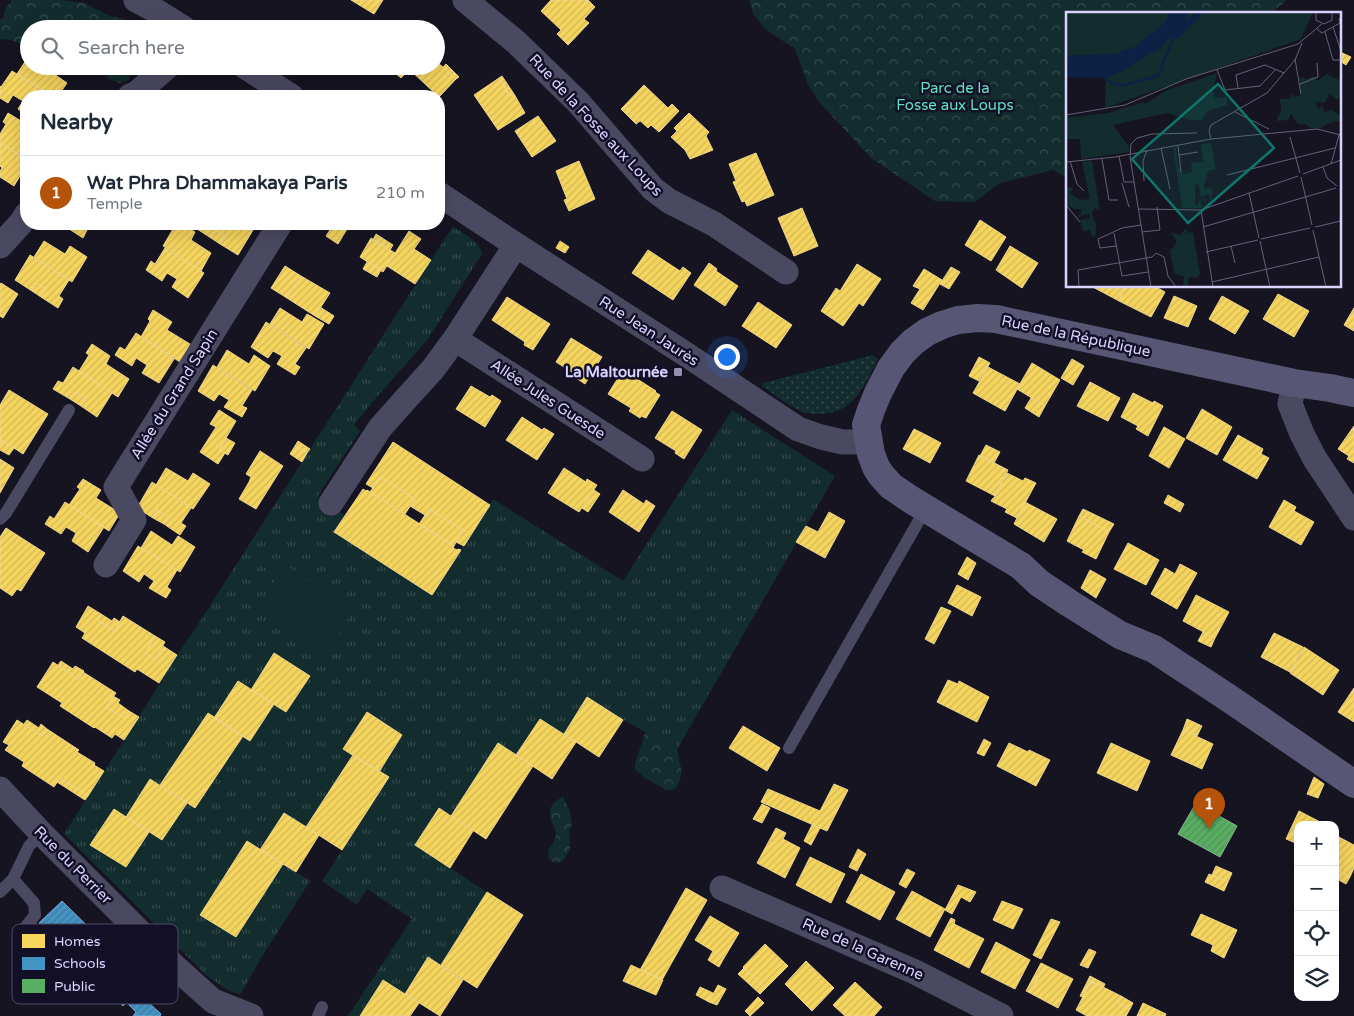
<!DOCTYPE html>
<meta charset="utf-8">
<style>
:root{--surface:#fff;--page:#f6f6f7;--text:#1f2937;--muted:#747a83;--line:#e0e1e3;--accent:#b45309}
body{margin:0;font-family:"Varela Round",sans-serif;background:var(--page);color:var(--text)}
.controls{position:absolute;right:15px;bottom:15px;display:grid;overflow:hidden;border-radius:10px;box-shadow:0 5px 20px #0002}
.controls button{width:45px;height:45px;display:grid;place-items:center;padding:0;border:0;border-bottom:1px solid var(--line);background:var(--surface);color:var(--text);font:25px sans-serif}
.you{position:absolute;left:726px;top:356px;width:18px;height:18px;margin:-12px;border:4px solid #fff;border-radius:50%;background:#1a73e8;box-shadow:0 0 0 8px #1a73e833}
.badge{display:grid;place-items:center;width:32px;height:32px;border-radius:50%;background:var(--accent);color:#fff;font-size:16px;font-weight:700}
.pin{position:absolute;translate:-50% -41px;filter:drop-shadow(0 1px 2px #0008)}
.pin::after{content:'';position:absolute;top:26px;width:18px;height:15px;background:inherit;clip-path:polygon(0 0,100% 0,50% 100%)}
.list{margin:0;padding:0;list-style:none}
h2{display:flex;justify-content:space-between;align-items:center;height:65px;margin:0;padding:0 20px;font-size:21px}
h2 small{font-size:16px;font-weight:400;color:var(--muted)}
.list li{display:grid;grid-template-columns:32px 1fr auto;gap:15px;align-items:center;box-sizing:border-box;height:75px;padding:0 20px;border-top:1px solid var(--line)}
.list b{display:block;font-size:19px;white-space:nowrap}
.list p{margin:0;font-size:16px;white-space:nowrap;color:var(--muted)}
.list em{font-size:16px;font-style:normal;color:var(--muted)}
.icon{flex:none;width:28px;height:28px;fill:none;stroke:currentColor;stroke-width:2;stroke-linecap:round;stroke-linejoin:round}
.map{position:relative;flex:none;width:1354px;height:1016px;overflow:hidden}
.search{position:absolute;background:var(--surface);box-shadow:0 5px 20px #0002;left:20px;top:20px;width:425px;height:55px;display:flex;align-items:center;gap:12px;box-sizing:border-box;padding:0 18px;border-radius:28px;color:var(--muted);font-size:19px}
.panel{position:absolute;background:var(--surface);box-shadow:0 5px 20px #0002;left:20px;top:90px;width:425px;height:140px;border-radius:20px}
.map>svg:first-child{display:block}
</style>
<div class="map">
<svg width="1354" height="1016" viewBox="0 0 1354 1016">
<defs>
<pattern id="grass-dots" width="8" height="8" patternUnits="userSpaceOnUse" patternTransform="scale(1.25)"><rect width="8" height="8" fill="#132c2d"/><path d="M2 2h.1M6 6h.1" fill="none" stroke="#354a4c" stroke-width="1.8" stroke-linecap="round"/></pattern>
<pattern id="forest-crowns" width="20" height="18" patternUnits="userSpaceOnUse" patternTransform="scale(1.25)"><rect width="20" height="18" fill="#132c2d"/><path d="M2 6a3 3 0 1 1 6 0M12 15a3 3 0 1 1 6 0" fill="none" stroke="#354a4c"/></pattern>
<pattern id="park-tufts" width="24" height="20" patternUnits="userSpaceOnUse" patternTransform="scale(1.25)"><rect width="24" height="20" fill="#132c2d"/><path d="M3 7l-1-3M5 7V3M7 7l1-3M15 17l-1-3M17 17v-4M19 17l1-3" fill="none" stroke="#354a4c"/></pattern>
<pattern id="homes-hatch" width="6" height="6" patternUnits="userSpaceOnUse" patternTransform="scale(1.25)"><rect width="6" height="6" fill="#f6d55c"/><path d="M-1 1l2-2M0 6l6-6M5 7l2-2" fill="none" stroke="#d2b759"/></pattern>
<pattern id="schools-hatch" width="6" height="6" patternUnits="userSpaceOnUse" patternTransform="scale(1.25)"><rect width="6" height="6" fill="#4393c3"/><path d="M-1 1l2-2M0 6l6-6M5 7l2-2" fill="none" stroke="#427a9f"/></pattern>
<pattern id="public-hatch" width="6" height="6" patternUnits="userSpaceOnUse" patternTransform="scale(1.25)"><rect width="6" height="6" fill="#5aae61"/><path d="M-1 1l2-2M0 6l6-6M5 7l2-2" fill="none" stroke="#54925c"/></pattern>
</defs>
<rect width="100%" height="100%" fill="#161421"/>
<path fill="url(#grass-dots)" d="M873,355l5,4c-14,27 -24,55 -59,55 -6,0 -13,0 -19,-3 -14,-7 -26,-17 -39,-26l2,-2z"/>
<path fill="url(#forest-crowns)" d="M12,0h49l23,3 26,13 17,4 18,9h-90l-8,-4 -4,4h-14v17l-19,-6 -10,-1v-20l3,-1 3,-10z
M749,0h538l-17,14h-202v164l-16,-8 -54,14 -23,18 -40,-1 -64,-43 -51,-55 -12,-18 -13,-36 -30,-20 -12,-15z
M110,66h22l-3,14 -9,3 -11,-4 -3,-6z
M722,671l-45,78 5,24 -5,14 -4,3h-6l-21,-11 -11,-10v-5l9,-28 6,-12z
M563,797l7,14 2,14 -3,6 1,18 -7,12 -7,2 -7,-3c-3,-15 3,-11 6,-22 2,-6 -1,-10 -3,-15 -5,-13 -1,-21 11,-26z"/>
<path fill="url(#park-tufts)" d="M453,226c10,8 27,15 29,28l-54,85 -52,59 -22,27 6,6 -42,65 27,20 -10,16 97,63 61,-96 130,82 109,-171 103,66 -158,273 -54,-29 -36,-23 -23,37 -24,-15 -24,36 -18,-12 -47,73 -13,-8 -23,37 72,47 -46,73 -13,-8 -23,37 -22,-14 -23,36h-12l64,-97 -45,-30 -10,16 -35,-24 67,-103 -10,-6 23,-36 -36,-23 -23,36 10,6 -47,72 -22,-14 -24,37 -13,-8 -47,72 36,23 47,-73 27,17 -52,82 -18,32 -14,-6 -19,-13 -143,-142 75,-117 40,-65 16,-23z"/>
<path fill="#132c2d" d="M285,565l69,45 -27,41 -69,-45z"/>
<path fill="url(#homes-hatch)" stroke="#edd58d" d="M351,0h32l-9,14z
M551,0h37l7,7 -11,12 5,4 -21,22 -11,-11 4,-4 -20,-19z
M398,21l8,8h-16z
M29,49v17h15v1l23,16 -9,13h-6l-35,-22 11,-17 -4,-1z
M1340,52l11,5 -5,8 -6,-4z
M436,61l20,18 -17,18 -29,-27 3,-4h23z
M446,64l13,13 -3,2 -13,-12z
M399,66h14l-12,12 -7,-6z
M12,71l39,24 -1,1h-24v18l-8,-5 5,-8 -10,-6 -5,8 -8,-5v-12l1,1z
M502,76l12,18 -4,2 -11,-18z
M499,78l11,18 4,-2 11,19 -27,17 -24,-35z
M644,85l24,23 4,-4 7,7 -20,21 -8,-7 -3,3 -24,-22z
M624,106l16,15 -4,3 -15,-15z
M8,113l18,11 -4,9 4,3v23l-26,-16v-9l6,-10 -3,-2z
M689,113l20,19 -3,4 7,14 -23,9 -5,-9 -14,-13 6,-6 -3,-3z
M538,116l18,25 -24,16 -17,-26z
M0,143l26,16v7l-12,20 -14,-9v-6l2,-3 -2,-2z
M756,153l18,42 -27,11 -2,-5 -3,1 -9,-20 3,-1 -7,-17z
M579,161l16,38 -26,12 -5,-11 3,-1 -11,-28z
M802,208l16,38 -24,10 -16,-38z
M980,220l26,17 -15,24 -26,-16z
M68,224h17l-3,4 5,2 -4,8 -17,-11z
M176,224h5l14,8 -4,8 20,13 -10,18 -38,-25z
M196,224h47l10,6 -15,25 -18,-11 6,-8 -10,-6 -5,8 -17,-11z
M334,224h14l-3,3 2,2 -9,15 -12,-8z
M216,230l10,6 -6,8 -9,-6z
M409,231l12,8 -7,10 17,11 -16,24 -28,-18z
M376,234l17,11 -3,5 -17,-10z
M371,238l24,15 -12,19 -23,-15z
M44,241l21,13 5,-8 17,11 -15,25 -38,-25z
M560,241l9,6 -4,6 -9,-5z
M1010,246l28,17 -16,25 -26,-18z
M165,248l39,25 -16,25 -16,-11 5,-8 -10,-6 -5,8 -16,-11 5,-9 4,3z
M648,250l32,21 3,-4 8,6 -18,27 -41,-27z
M30,255l39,25 -10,16 4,3 -5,9 -17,-11 5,-8 -10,-6 -4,8 -17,-11z
M367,262l14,8 -4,7 -14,-8z
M709,263l8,6 -1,2 22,15 -13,20 -31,-21z
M857,264l24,15 -18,27 -4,-3 -16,23 -22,-15 15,-23 4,3z
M285,266l16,10 -14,22 -16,-10z
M951,267l9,5 -11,17 -9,-5z
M924,269l18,11 -19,30 -12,-7 9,-14 -7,-3z
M301,276l29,17 -15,23 -28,-18z
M1,283l17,11 -15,24 -3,-2v-32z
M36,283l10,6 -5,8 -9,-6z
M1091,286h35l-7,15z
M1126,286h28l11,6 -14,25 -32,-16z
M1278,294l31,17 -15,26 -31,-18z
M1174,296l23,10 -9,21 -24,-9z
M1222,296l27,15 -14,23 -26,-15z
M507,297l43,27 -17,26 -9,-5 1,-3 -33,-22z
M758,302l34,23 -16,23 -34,-22z
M320,307l14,9 -5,8 -14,-8z
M280,308l22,14 5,-8 17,10 -15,25 -39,-25z
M1354,308v23l-10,-6z
M153,310l19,12 -5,8 23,14 -10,18 -39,-25 9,-16 -2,-2z
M266,322l40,26 -11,16 5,3 -5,8 -18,-11 5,-8 -9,-5 -5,7 -17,-11z
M136,333l38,26 -15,24 -17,-10 5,-8 -11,-7 -4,8 -17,-11 5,-8 5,3z
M571,338l31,19 -17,27 -9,-6 2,-2 -22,-14z
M92,344l18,12 -4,8 23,15 -11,18 -39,-26 10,-16 -3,-2z
M227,350l22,14 5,-9 16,11 -15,25 -38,-24z
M979,357l11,6 -11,18 -10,-5z
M1072,359l12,7 -11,19 -12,-7z
M1032,363l28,17 -15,26 -28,-17z
M213,365l39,25 -10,16 5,2 -5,9 -18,-10 5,-7 -10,-6 -5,7 -16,-10z
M73,367l39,26 -15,24 -16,-11 4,-8 -10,-6 -5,7 -17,-10 5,-8 5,2z
M988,367l32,17 -15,27 -32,-18z
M623,370l33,21 -1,1 5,3 -14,23 -5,-2 -1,2 -11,-7 2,-3 -23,-14z
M1090,382l30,16 -12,23 -31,-15z
M471,386l19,11 2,-2 9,6 -16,26 -29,-18z
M9,390l39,24 -25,40 -21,-14 -2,3v-38z
M75,392l10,6 -4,8 -11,-7z
M1133,393l20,10 1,-2 9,5 -15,30 -12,-7 2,-3 -17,-9z
M1031,398l14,8 -6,11 -14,-9z
M1202,409l30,18 -15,28 -31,-17z
M219,410l17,11 -17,29 6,3 -7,11 -18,-12 16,-25 -6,-3z
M672,411l30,19 -18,29 -9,-6 1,-2 -21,-13z
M522,417l20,13 2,-2 10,6 -17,26 -31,-20z
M1354,426v37l-7,-4 2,-3 -11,-7z
M1164,427l21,12 -16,29 -20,-12z
M914,429l14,7 -11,20 -14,-7z
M1238,435l25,14 -2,5 8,4 -12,21 -34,-19z
M928,436l13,7 -11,20 -13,-7z
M226,438l9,5 -7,12 -9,-5z
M2,440l12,8 -5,7 -9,-5v-7z
M298,441l12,8 -3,4 -12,-7z
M393,442l97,63 -26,41 -8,-4 7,-12 -34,-21 -4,6 -15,-9 5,-7 -35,-22 -7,11 -7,-4z
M986,445l14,7 -6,11 -14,-7z
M295,446l12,7 -5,9 -12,-8z
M260,451l23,15 -27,43 -17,-10 10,-17 2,-5 -5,-3z
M979,455l29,15 -13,26 -29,-15z
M0,459l14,9 -14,25z
M166,468l22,13 5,-8 17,11 -17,25 -37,-24z
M564,468l22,14 1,-3 10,6 -18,27 -31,-19z
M1007,473l16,8 2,-3 11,5 -19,35 -12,-6 2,-3 -16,-8 2,-3h1z
M380,477l35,22 -10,15 -35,-22z
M83,479l18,11 -5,8 24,15 -11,18 -40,-26 11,-16 -3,-2z
M152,482l39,26 -10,15 5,3 -6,9 -16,-11 4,-7 -11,-7 -4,8 -16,-10z
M363,489l3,2 1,-1 87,56 -1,2 4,2 1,-1 3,1 -29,45 -98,-63z
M594,490l6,4 -12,18 -6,-4z
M623,490l21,14 2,-4 9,6 -16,26 -30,-20z
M1168,495l16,9 -4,8 -16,-9z
M1284,500l12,7 -2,4 20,11 -13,23 -32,-18z
M65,502l39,25 -16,25 -16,-11 4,-8 -10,-6 -5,7 -16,-10 5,-8 4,3z
M1025,502l32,17 -13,23 -30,-18z
M429,509l34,21 -9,16 -35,-22z
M1083,509l31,15 -5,8 -30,-16z
M157,510l11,7 -4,7 -11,-6z
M829,512l16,9 -20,37 -29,-16 10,-16 12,6z
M1079,516l30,16 -13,27 -14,-7 2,-2 -17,-9z
M6,528l39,25 -24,38 -4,-2 -5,7 -12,-8v-51z
M151,531l21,14 6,-9 17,11 -15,25 -39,-24z
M1128,543l31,17 -13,25 -32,-16z
M138,546l39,24 -10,17 4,3 -5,8 -17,-10 5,-7 -10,-7 -5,8 -16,-11z
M967,557l9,6 -8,17 -10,-6z
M1180,564l17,9 -20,36 -26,-15 14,-26 10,6z
M1090,570l16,9 -10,19 -15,-10z
M957,585l24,12 -9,19 -24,-13z
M1196,595l33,17 -14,26 -32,-17z
M88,606l13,8 -4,6 17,11 9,-15 32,20 -10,17 10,6 8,-13 14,9 -18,28 -22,-14 -2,3 -53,-34 3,-5 -9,-6z
M941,607l10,4 -17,33 -9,-5z
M101,614l11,7 2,-3 6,4 -6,9 -17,-11z
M1203,632l12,6 -4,9 -13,-6z
M1274,633l29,14 -13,25 -29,-15z
M155,636l10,6 -10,17 -10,-6z
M1304,647l35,23 -16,25 -33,-22z
M274,653l36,23 -24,36 -35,-22z
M61,661l12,8 2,-3 9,5 -6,8 -20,-14z
M53,662l25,17 5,-7 33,21 -10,14 18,11 5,-7 10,6 -15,23 -9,-6 -3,4 -17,-11 -1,1 -34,-22 2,-3 -25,-16z
M948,680l10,4 1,-3 30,16 -12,25 -40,-20z
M238,681l36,23 -24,37 -36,-23z
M1354,688v34l-16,-10z
M113,696l7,4 -2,3 11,8 -5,7 -18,-11z
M587,697l36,23 -24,37 -35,-23z
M367,712l35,23 -23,37 -36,-23z
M208,713l35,23 -48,72 -35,-23z
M540,719l36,23 -24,37 -36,-24z
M1187,719l15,7 -5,10 -14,-6z
M17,720l25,16 5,-7 32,21 -2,2 18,11 -1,2 10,6 -16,25 -28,-18 -6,9 -32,-21 2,-4 -19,-12 4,-5 -6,-3z
M27,720l12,8 2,-4 6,5 -5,7 -18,-12z
M743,726l37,22 -13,23 -38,-23z
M1183,730l30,14 -11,25 -31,-14z
M984,739l7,4 -7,13 -7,-3z
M498,743l35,23 -47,73 -35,-23z
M1009,743l19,9 1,-2 21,10 -14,26 -39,-20z
M1111,743l39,18 -13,30 -40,-18z
M353,755l36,22 -47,73 -36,-23z
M1314,777l10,7 -6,14 -11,-4z
M60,778l28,18 -3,4 -28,-18z
M150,779l37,24 -25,37 -36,-23z
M834,784l14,6 -21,41 -66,-29 7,-13 52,22z
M762,804l8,4 -8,15 -9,-4z
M439,808l34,23 -23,37 -35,-23z
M114,809l35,23 -23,35 -36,-22z
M1299,811l27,14h-28v19l-12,-5z
M284,813l35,22 -23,37 -36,-22z
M812,825l8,3 -9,17 -7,-4z
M776,828l10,5 -3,6 17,9 -15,30 -28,-15z
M1335,835l19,10v23l-4,9 -15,-8z
M247,841l36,23 -47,73 -36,-22z
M858,849l8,5 -9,17 -8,-4z
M810,857l35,17 -14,29 -35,-18z
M1216,866l16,7 -4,9 -16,-7z
M907,869l8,4 -9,15 -7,-4z
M1335,869l15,8 -4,7 -11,-6z
M861,874l34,18 -15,28 -34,-18z
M1209,874l19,8 -4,9 -19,-9z
M958,885l18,7 -6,10 -9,-5 -9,17 -7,-4z
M686,888l21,12 -45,80 -22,-10z
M912,891l33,18 -15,28 -34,-18z
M487,892l36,23 -46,73 -36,-23z
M1002,901l21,8 -10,20 -20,-9z
M1201,914l36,16 -13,28 -13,-7 2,-6 -22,-10z
M710,916l29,17 -15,25 -29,-18z
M951,918l4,2 -1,4 30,15 -15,29 -35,-18z
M1051,919l9,3 -19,37 -8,-4z
M996,942l34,18 -15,29 -34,-17z
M765,944l23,22 -22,22 -23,-21z
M1089,949l7,3 -8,16 -8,-3z
M713,951l11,7 -5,9 -11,-7z
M428,957l35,23 -23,36 -35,-22z
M806,961l28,27 -22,23 -27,-27z
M1041,963l4,2 -15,28 -4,-2z
M631,965l32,15 -7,15 -33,-14z
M1045,965l28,14 -15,29 -28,-15z
M744,968l22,20 -6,6 -22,-20z
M1090,976l15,8 -2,4 -15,-8z
M383,980l36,23 -9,13h-50z
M1088,980l3,1 -8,16 -3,-1z
M1091,981l30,15 -4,6 13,7 -4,7h-39l-11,-6z
M855,982l27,25 -8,9h-29l-12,-11z
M718,985l8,4 -9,16 -8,-3z
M700,987l13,6 -4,9 -13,-7z
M1121,996l12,7 -3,6 -13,-7z
M758,997l6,6 -14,13 -5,-5z
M1143,1003l23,11 -1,2h-28z"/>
<path fill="url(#schools-hatch)" stroke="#70a6d5" d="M62,901l58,57 8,-8 25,24 -30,32 -84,-83z
M136,991l25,23 -1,2h-27l3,-4 -10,-10z"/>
<path fill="url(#public-hatch)" stroke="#80b990" d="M1196,803l41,23 -17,31 -42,-23z"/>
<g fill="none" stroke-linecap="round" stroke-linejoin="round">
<path stroke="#4a4962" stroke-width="12" d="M0,519l6,-6 63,-103
M789,748l137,-240
M13,879l21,24 1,12 -11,14 -3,11
M0,892l13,-13 16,-33 12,-13
M318,1016l4,-9"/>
<path stroke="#4a4962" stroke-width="25" d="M136,0l17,9 32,20
M465,0l51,42 62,60 75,87 16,12 45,23 72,48
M244,66l47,30
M130,96l7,-3 31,-27
M439,194l77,51 171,110 111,74 23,8 22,5h25
M0,246l21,-23 5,-8
M455,339l187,120
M1294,383l-4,21 12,30 13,25 39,59
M331,503l49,-75 24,-27 29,-32 22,-30 61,-94
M106,565l28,-45 -18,-33 164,-263
M0,789l41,44 132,132 40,36 38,15
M722,888l193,84 86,44"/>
<path stroke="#575674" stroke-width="28" d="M1354,393l-24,-5 -36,-5 -298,-64 -18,-1 -20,2 -16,5 -15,7 -14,10 -11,11 -11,15 -13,25 -7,17 -5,15 5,29 5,13 5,8 10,11 19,13 111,67 18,17 30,20 51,32 34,14 73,48 127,87"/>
</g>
<rect fill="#9591b1" stroke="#130f26" stroke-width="2" x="673" y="367" width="10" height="10" rx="2.5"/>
<g text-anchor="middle" stroke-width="5" stroke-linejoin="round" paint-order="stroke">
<g font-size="15" fill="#5fe0c0" stroke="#130f26">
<text x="955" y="93">Parc de la<tspan x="955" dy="17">Fosse aux Loups</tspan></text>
</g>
<g font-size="15" fill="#d9d4ff" stroke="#130f26">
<text transform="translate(596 125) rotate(47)" y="5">Rue de la Fosse aux Loups</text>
<text transform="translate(649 331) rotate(33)" y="5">Rue Jean Jaurès</text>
<text transform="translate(1076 336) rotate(12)" y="5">Rue de la République</text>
<text transform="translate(174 394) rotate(-58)" y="5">Allée du Grand Sapin</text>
<text transform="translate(548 399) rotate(33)" y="5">Allée Jules Guesde</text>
<text transform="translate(73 865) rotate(45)" y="5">Rue du Perrier</text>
<text transform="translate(863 949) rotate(24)" y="5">Rue de la Garenne</text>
</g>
<g font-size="15" font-weight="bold" fill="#d9d4ff" stroke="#130f26" text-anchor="end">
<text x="668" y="377">La Maltournée</text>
</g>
</g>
<g transform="translate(1066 12)">
<rect width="275" height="275" fill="#161421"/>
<path d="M120,217l2,4 5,-1 7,42 -3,4 -8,-1 -2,10 -4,-2 1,-8 -10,-4 -4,-22 7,-9 -7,-10 10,3z" fill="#132c2d"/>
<path d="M151,61l-4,18 2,7 12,-1v8l-19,6 -6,9h-12l-23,-7 -54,12 16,22v5l-48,7 -1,-20h-14v-21l42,-5 36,-11 1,2 20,-13zM261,62l12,6 2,-3v18l-4,5 -7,-6 -5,9 -9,-1 2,8 4,-5 2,7 8,-2 7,5 2,7 -7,-1 -13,7h-11l-4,-4h-8l-7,-10 -3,6 -12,1 5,-10 -1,-12h10l2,-7 3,5 6,-3 -1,-17 6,2 8,-3 3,5zM119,217l5,6 -2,11 4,2 -4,38 -5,-1 3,-11 -4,-3 4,-3 -3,-15 -7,-2 -2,6 -2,-3 5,-12 -4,-7h7z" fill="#132c2d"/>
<path d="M0,0h247l-12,27 -196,69 1,-53 -40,1zM145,131l5,26 -8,2 -4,15 1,3 7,-1 -1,17 -2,-11 -8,3 -3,-14 -3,1v21h3l2,-8 2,11h-20l-9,-60h3l2,18 5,8 9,-2 -1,-9 12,-2 -2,-17zM26,149l8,49 -5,-2 -3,5 4,12v10l-4,2 -2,-7 -7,1 -3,-11 10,-2v-4l-14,3 5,-3v-5h-8l-7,-5v-17l8,1 -4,5 10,7 10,-1 -8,-37z" fill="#132c2d"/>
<path d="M105,0h19l-6,11 12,-11h8l-25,26 -11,1 -6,8 -42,25 -16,6 -38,-1v-21l49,-2 21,-8 28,-23z" fill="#0d2144"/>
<path fill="none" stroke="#0d2144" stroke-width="2.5" d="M38,64l8,8 12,1 34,-9 15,-37"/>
<path fill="none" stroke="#64617a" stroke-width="1" d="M250,0v8l8,4 8,-4v-8M267,15l8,24M251,17l5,4 18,-10 -1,-5M259,20l8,28h8M229,47l6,35M151,58l8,20 35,-4 16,-17M234,72l18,-7 -1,-14M172,76l-2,-13 29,-10 19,8M169,100l34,17M0,103l59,-10 61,-26 112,-35 24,-20M224,125l10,36M145,127l-2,-8 2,-6 56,-32 28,-33 7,-17M145,127l106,-10 24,6M112,134l3,26M95,136l9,41M113,143l19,-3M53,144l5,26h10M36,147l7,41h9M4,149l7,23 7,7M0,150l49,-5 96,-18M265,152l8,-29M257,155l4,11 10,8M237,162l38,-14M161,163l108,-27M235,165l11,48M78,169l-1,-20 4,-11M56,171l7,24M183,181l10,45M0,193l14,17M73,197l62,1 97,-34M135,198l12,77M137,215l133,-39M249,215l26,-6M247,218l13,57M76,220l18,-2 -3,-23M48,221l8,43 26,-4M195,227l49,-11M194,229l10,46M50,234l-16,2 -2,-9 24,-11 19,-3M165,234l4,17M140,240l52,-12M146,270l107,-25M13,275l-1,-17 74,-13 4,-4 8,4 4,19 8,11M85,275l-21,-130 1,-13 6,-6 15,-4 45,-1"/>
<path fill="#0f766e" fill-opacity="0.15" stroke="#0f766e" stroke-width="2.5" d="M152,72l56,64 -86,75 -56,-64z"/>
<rect width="275" height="275" fill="none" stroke="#d9d4ff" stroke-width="2.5"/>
</g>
<rect x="12" y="924" width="166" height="80" rx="8" fill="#130f26" stroke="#4e4a67" stroke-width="1"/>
<rect x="22" y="934" width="23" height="14" fill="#f6d55c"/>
<rect x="22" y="957" width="23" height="13" fill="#4393c3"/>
<rect x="22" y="979" width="23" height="14" fill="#5aae61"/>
<g font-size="14" fill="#d9d4ff">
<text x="54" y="946">Homes</text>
<text x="54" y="968">Schools</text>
<text x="54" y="991">Public</text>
</g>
</svg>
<div class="controls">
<button>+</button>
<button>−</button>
<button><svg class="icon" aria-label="locate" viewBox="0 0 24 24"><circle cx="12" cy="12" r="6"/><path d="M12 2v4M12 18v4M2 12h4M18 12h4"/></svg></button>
<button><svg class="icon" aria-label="layers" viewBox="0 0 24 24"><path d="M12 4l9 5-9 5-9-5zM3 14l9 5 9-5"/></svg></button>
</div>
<div class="you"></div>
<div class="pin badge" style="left:1209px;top:829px">1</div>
<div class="search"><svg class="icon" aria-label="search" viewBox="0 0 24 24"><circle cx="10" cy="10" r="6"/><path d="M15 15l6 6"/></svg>Search here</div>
<section class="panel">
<h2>Nearby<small></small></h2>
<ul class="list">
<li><span class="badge">1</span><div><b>Wat Phra Dhammakaya Paris</b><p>Temple</p></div><em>210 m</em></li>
</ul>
</section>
</div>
